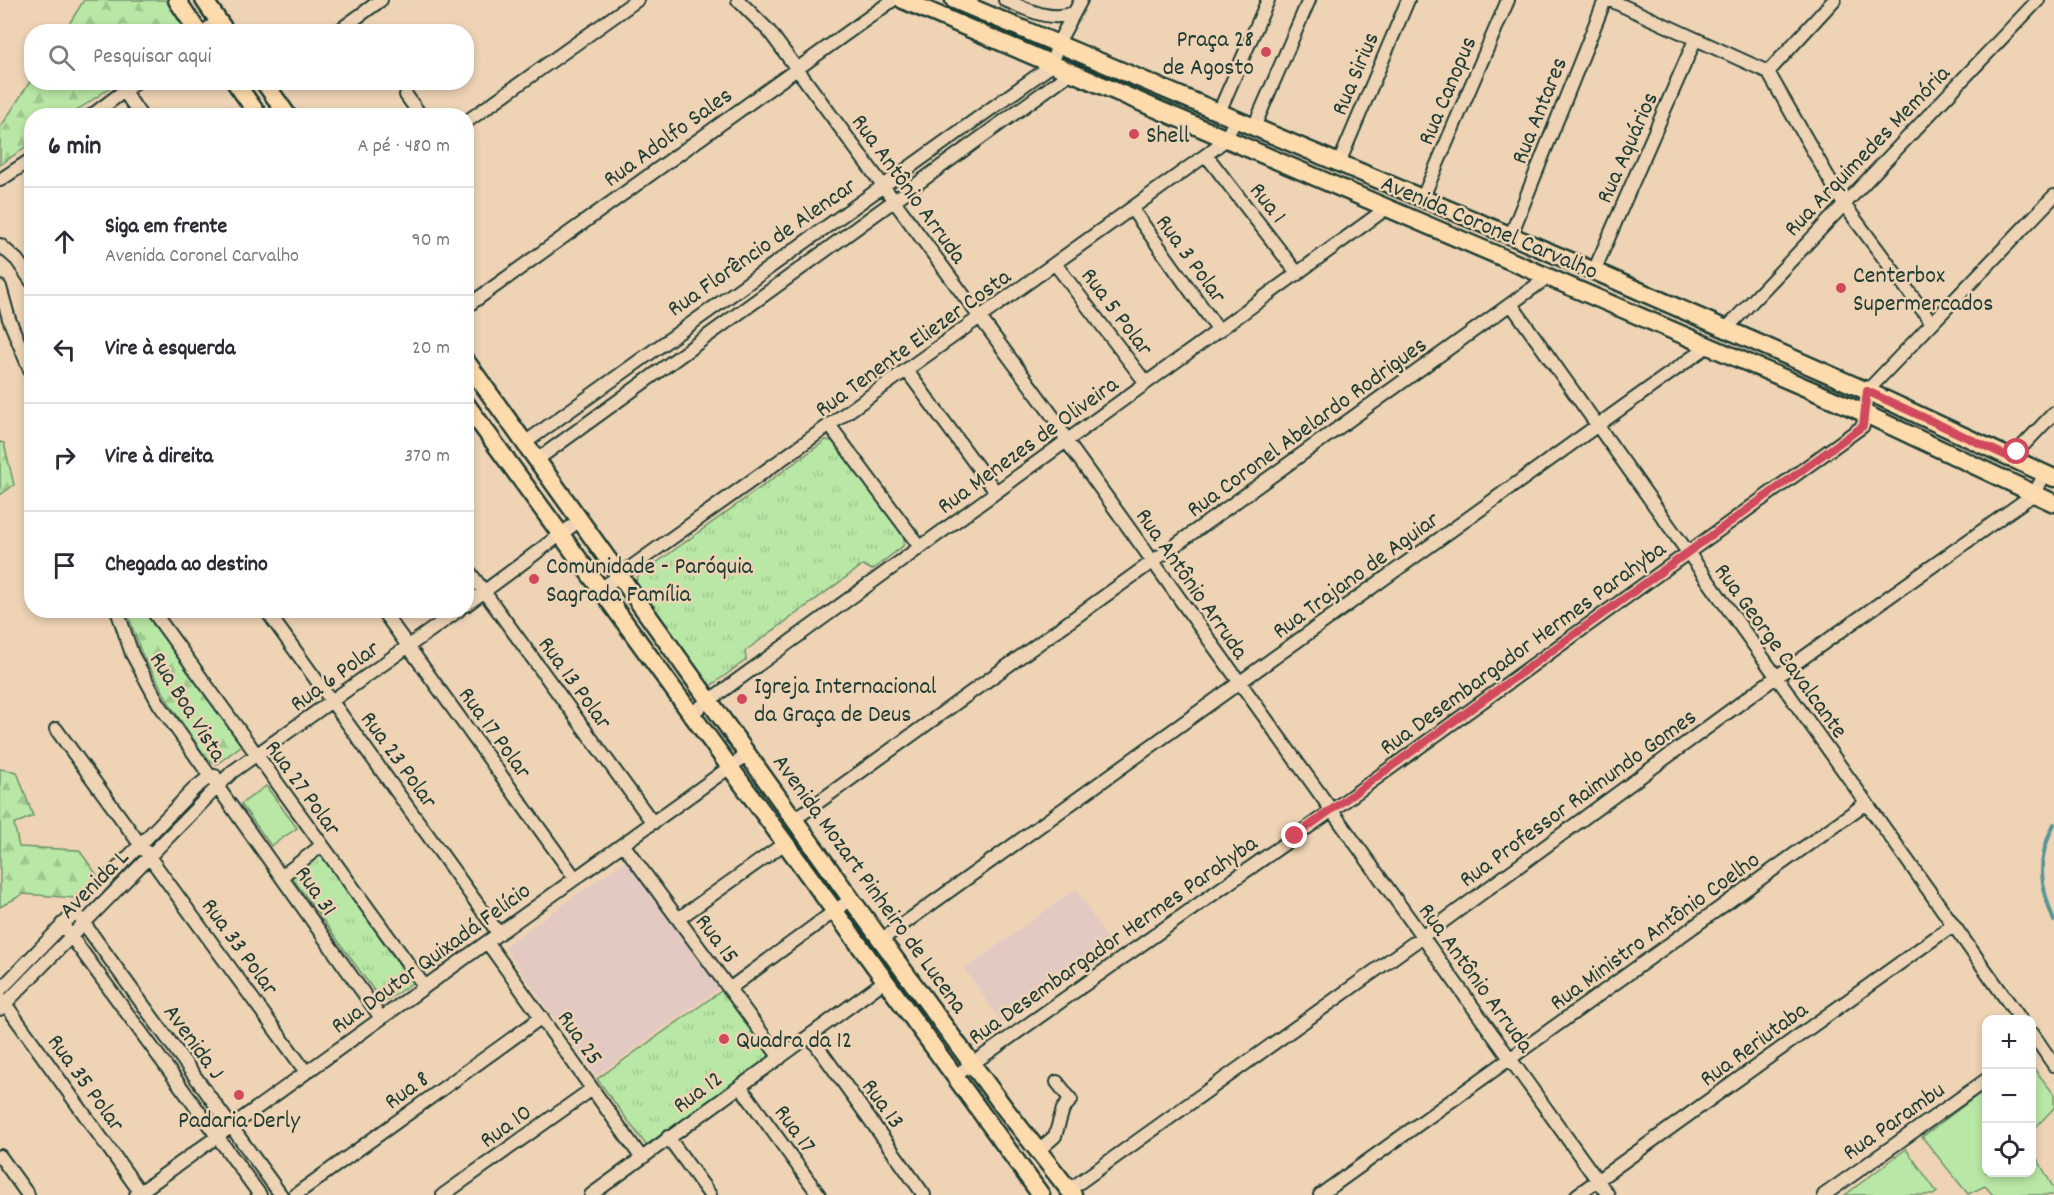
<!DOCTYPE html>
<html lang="pt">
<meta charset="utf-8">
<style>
:root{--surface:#fff;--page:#f7f7f7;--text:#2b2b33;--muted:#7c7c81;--line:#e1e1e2}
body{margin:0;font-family:Dekko,sans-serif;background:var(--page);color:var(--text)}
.controls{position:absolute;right:18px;bottom:18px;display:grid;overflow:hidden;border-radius:12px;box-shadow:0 3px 9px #0003}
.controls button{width:54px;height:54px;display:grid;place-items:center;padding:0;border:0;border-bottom:2px solid var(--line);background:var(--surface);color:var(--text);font:30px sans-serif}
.stop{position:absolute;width:18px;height:18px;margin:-14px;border:4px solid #d1495b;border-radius:50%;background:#fff}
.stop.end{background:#d1495b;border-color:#fff;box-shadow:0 2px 6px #0008}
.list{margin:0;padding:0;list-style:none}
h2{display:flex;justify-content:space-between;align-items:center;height:78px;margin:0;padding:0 24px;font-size:26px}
h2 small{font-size:20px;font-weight:400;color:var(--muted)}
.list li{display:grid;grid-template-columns:39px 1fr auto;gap:18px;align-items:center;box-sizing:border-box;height:108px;padding:0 24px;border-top:2px solid var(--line)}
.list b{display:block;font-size:22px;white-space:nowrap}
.list p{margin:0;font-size:20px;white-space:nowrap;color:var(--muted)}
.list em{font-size:20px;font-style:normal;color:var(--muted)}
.icon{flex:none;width:33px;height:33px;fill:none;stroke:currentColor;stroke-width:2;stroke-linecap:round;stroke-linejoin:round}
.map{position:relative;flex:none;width:2054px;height:1195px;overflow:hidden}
.search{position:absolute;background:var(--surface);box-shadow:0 3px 9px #0003;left:24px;top:24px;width:450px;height:66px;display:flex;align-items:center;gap:15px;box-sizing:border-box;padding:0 21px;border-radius:24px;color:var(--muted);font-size:22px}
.panel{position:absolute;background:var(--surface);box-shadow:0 3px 9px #0003;left:24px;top:108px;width:450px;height:510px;border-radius:24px}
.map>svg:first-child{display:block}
</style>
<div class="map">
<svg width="2054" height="1195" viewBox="0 0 2054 1195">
<defs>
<pattern id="forest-firs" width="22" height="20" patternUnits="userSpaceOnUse" patternTransform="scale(1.5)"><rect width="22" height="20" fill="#b9e7a5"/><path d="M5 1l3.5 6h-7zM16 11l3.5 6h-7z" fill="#9fc78f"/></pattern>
<pattern id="park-tufts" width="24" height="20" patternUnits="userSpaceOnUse" patternTransform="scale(1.5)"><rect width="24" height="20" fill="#b9e7a5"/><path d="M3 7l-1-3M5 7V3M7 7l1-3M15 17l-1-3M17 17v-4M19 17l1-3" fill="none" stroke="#9fc78f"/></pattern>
</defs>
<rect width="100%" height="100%" fill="#eed3b5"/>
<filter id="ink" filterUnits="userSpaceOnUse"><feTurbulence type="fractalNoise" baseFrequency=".0167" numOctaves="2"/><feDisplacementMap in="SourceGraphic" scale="12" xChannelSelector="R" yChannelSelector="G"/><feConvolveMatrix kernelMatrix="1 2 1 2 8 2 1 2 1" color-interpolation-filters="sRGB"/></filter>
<g filter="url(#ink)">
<path fill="#e2cac3" d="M627,859l94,128 -125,89 -92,-129z
M1076,889l35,56 -109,78 -37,-54z"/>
<path fill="#b9e7a5" stroke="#6c926c" stroke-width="1.5" d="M266,786l31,42 -26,18 -30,-42z
M2032,1066l22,28v14l-22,23z
M1986,1089v83h46v-23l22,40v6h-61l-8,-9 -17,8 -46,-57z
M1906,1149l31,43 -4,3h-88z"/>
<path fill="url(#forest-firs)" stroke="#6c926c" stroke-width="1.5" d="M84,0h86l19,32h-125z
M31,80l1,2 85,1 -47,32 -38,1 -1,27 -31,22v-37z
M0,442l4,1 10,42 -14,10z
M127,611h21l94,134 -25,19 -10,-5 -36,-53 -30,-54z
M0,769l17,3 16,44 -19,8 5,23 60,3 18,25 -21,23 -53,-4 -23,13z"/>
<path fill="url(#park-tufts)" stroke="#6c926c" stroke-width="1.5" d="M826,440l12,2 67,93 -2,11 -31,24 -9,-5 -118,86 1,9 -37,27 -74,-99 2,-11z
M322,854l90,129 -29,20 -92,-127z
M724,989l47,68 -125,88 -49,-66z"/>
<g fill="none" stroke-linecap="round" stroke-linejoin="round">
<path stroke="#599696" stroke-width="4" d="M2054,824c-18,36 -14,61 0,97"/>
<g stroke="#1f3d34" stroke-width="16">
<path id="minor" d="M738,0l31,31 288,391 10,20 541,753
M1005,0c24,10 44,22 69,13
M1610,0l158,72 75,131 89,120
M203,32l15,-11
M337,32l44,-32
M1768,72l66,-72
M124,91l17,25
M406,95l15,21
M1219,112l49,-112
M91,116l45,-34
M466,122l171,-122
M1254,127l55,-127
M1206,155l92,119
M1339,163l69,-163
M0,180l32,-21
M1423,197l85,-197
M1132,209l87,122
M1511,235l94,-235
M0,245l17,15 15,22
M1056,265l90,118
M1594,271l101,-231
M0,287l9,32 23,56
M1511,304l510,716
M466,307l427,-307
M1725,330l313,-330
M907,371l89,121
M830,426l90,121
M526,442l526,-377 5,-20 24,-45
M2011,458l43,-45
M538,459l532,-386
M466,567l187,256
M602,588l604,-433 19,-15 11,-21
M466,605l114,-85
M117,610l15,44 27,50 222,314
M152,610l273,377
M266,610l233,324
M382,610l193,268
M692,713l695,-505
M56,729l250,343
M795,819l753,-542
M623,844l157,214
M282,876l39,-30
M75,911l206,284
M678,919l107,-76
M62,924l198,271
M881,940l827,-594
M487,942l154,215
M729,989l122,-90
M0,990l194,-201 15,-12 6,-1
M1,998l139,194
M0,1009l232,-237 227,-162
M2032,1033l22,32
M810,1036l114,159
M955,1076l376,-265 532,-385 4,-35 187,-195
M740,1086l79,109
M668,1137l42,58
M1038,1151l17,-15 8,-27 8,-9 -14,-18
M0,1156l28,39
M1069,1190l353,-253 354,-260 258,-183 11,-20
M136,1195l612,-441
M295,1195l247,-178
M443,1195l149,-106
M591,1195l295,-215
M1320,1195l546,-392
M1577,1195l376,-270
M1824,1195l162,-115"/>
</g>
<g stroke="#1f3d34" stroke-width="21">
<path id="major" d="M177,0l21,32
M204,0l22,32
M903,0l950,408 201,95
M954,0l640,271 273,120 187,87
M235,82l24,34
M264,82l24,34
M466,361l385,538 155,211 67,85
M466,404l575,791"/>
</g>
<use href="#minor" stroke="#eed3b5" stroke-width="12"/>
<use href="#major" stroke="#fedbac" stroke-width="16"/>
</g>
</g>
<g fill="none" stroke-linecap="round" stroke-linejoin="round" filter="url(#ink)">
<path stroke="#d1495b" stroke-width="8" d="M1295,836l568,-410 4,-35 144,67 6,-6"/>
</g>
<g fill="#d1495b" stroke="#eed3b5" stroke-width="2">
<circle cx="1266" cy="52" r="6"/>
<circle cx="1134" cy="134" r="6"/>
<circle cx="1841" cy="288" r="6"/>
<circle cx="534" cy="579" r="6"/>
<circle cx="742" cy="699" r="6"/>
<circle cx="724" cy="1039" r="6"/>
<circle cx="239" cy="1095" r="6"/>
</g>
<g text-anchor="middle" stroke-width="5" stroke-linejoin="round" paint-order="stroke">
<g font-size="24" fill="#1f3d34" stroke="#eed3b5" text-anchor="start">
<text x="1254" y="46" text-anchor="end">Praça 28<tspan x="1254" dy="28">de Agosto</tspan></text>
<text x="1146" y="142">Shell</text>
<text x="1853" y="282">Centerbox<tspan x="1853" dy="28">Supermercados</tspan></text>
<text x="546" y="573">Comunidade - Paróquia<tspan x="546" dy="28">Sagrada Família</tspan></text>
<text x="754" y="693">Igreja Internacional<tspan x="754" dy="28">da Graça de Deus</tspan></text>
<text x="736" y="1047">Quadra da 12</text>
<text x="239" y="1127" text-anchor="middle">Padaria Derly</text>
</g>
<g font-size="24" fill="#1f3d34" stroke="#eed3b5">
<text transform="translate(1354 73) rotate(-67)" y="8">Rua Sirius</text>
<text transform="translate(1446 90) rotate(-67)" y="8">Rua Canopus</text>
<text transform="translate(1538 110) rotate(-68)" y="8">Rua Antares</text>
<text transform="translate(667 136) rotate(-36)" y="8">Rua Adolfo Sales</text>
<text transform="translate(1626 147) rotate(-66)" y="8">Rua Aquários</text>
<text transform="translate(1866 150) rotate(-46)" y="8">Rua Arquimedes Memória</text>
<text transform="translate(910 188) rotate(54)" y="8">Rua Antônio Arruda</text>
<text transform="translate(1269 202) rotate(52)" y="8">Rua 1</text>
<text transform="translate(1490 226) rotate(23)" y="8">Avenida Coronel Carvalho</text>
<text transform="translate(761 246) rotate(-35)" y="8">Rua Florêncio de Alencar</text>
<text transform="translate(1192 258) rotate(54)" y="8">Rua 3 Polar</text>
<text transform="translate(1118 311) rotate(53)" y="8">Rua 5 Polar</text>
<text transform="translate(912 342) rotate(-36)" y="8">Rua Tenente Eliezer Costa</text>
<text transform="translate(1306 426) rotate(-36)" y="8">Rua Coronel Abelardo Rodrigues</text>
<text transform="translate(1027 444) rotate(-36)" y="8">Rua Menezes de Oliveira</text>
<text transform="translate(1355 574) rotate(-36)" y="8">Rua Trajano de Aguiar</text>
<text transform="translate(1193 583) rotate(55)" y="8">Rua Antônio Arruda</text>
<text transform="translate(1522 647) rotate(-36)" y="8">Rua Desembargador Hermes Parahyba</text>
<text transform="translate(1782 650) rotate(54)" y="8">Rua George Cavalcante</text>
<text transform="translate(334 675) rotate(-36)" y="8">Rua 6 Polar</text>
<text transform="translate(576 682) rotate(54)" y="8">Rua 13 Polar</text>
<text transform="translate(189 706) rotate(58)" y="8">Rua Boa Vista</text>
<text transform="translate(496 732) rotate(54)" y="8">Rua 17 Polar</text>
<text transform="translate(400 759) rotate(54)" y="8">Rua 23 Polar</text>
<text transform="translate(304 787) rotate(54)" y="8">Rua 27 Polar</text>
<text transform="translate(1577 797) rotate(-36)" y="8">Rua Professor Raimundo Gomes</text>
<text transform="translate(93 883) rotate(-45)" y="8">Avenida L</text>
<text transform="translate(871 883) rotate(54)" y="8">Avenida Mozart Pinheiro de Lucena</text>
<text transform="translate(317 890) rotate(55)" y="8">Rua 31</text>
<text transform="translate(1654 930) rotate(-36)" y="8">Rua Ministro Antônio Coelho</text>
<text transform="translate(718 938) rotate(53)" y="8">Rua 15</text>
<text transform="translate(1112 939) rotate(-35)" y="8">Rua Desembargador Hermes Parahyba</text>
<text transform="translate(241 946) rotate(54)" y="8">Rua 33 Polar</text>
<text transform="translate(430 957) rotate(-36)" y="8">Rua Doutor Quixadá Felício</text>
<text transform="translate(1477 977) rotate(54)" y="8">Rua Antônio Arruda</text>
<text transform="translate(581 1037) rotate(55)" y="8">Rua 25</text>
<text transform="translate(195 1041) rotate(54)" y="8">Avenida J</text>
<text transform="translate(1753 1043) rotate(-36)" y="8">Rua Reriutaba</text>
<text transform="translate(87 1082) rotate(54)" y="8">Rua 35 Polar</text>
<text transform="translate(406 1089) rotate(-36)" y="8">Rua 8</text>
<text transform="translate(697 1091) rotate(-36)" y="8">Rua 12</text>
<text transform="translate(884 1103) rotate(54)" y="8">Rua 13</text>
<text transform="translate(1893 1120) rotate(-35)" y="8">Rua Parambu</text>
<text transform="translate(505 1125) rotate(-36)" y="8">Rua 10</text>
<text transform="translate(796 1128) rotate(54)" y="8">Rua 17</text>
</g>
</g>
</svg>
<div class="controls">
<button>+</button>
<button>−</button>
<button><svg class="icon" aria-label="locate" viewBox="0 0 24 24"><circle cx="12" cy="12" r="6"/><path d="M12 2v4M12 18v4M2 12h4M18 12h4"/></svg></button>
</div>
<div class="stop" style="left:2017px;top:452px"></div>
<div class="stop end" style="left:1295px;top:836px"></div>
<div class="search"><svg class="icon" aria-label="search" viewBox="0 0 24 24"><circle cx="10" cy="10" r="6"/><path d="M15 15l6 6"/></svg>Pesquisar aqui</div>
<section class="panel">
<h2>6 min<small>A pé · 480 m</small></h2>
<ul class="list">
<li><svg class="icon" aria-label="ahead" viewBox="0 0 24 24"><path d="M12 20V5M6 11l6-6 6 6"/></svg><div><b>Siga em frente</b><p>Avenida Coronel Carvalho</p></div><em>90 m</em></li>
<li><svg class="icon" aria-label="left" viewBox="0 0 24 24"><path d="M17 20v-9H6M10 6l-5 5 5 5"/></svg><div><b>Vire à esquerda</b></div><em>20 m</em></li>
<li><svg class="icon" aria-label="right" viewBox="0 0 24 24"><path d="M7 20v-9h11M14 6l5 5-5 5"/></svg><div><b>Vire à direita</b></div><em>370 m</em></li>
<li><svg class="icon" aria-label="arrive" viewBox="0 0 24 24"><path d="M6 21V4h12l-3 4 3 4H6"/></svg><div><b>Chegada ao destino</b></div></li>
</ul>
</section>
</div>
